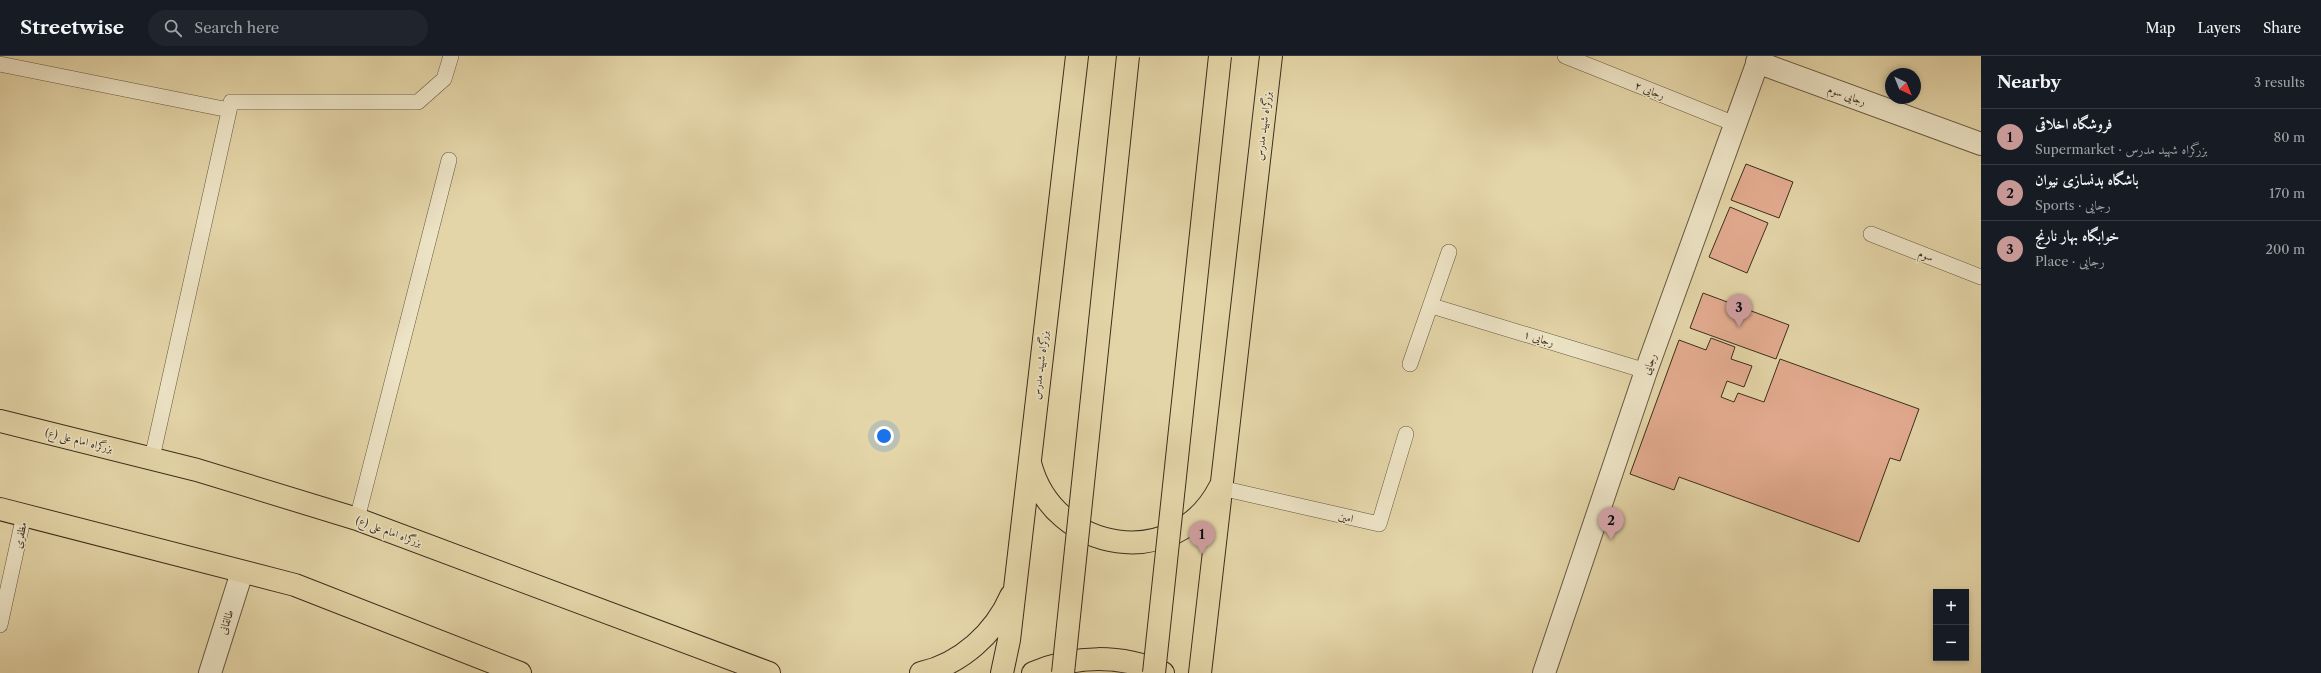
<!DOCTYPE html>
<meta charset="utf-8">
<style>
:root{--surface:#171b24;--page:#20242c;--text:#f1f3f6;--muted:#9ea1a6;--line:#363941;--accent:#c59692}
body{margin:0;font-family:"Libre Caslon Text",Amiri,serif;background:var(--page);color:var(--text)}
.controls{position:absolute;right:12px;bottom:12px;display:grid;overflow:hidden;border-radius:0px;box-shadow:0 2px 6px #0003}
.controls button{width:36px;height:36px;display:grid;place-items:center;padding:0;border:0;border-bottom:1px solid var(--line);background:var(--surface);color:var(--text);font:20px sans-serif}
.compass{position:absolute;left:1885px;top:12px;width:36px;height:36px;border-radius:50%;background:var(--surface);box-shadow:0 2px 6px #0003;rotate:137deg}
.you{position:absolute;left:884px;top:380px;width:14px;height:14px;margin:-10px;border:3px solid #fff;border-radius:50%;background:#1a73e8;box-shadow:0 0 0 6px #1a73e833}
.badge{display:grid;place-items:center;width:26px;height:26px;border-radius:50%;background:var(--accent);color:#111;font-size:13px;font-weight:700}
.pin{position:absolute;translate:-50% -33px;filter:drop-shadow(0 1px 2px #0008)}
.pin::after{content:'';position:absolute;top:21px;width:14px;height:12px;background:inherit;clip-path:polygon(0 0,100% 0,50% 100%)}
.list{margin:0;padding:0;list-style:none}
h2{display:flex;justify-content:space-between;align-items:center;height:52px;margin:0;padding:0 16px;font-size:17px}
h2 small{font-size:13px;font-weight:400;color:var(--muted)}
.list li{display:grid;grid-template-columns:26px 1fr auto;gap:12px;align-items:center;box-sizing:border-box;height:56px;padding:0 16px;border-top:1px solid var(--line)}
.list b{display:block;font-size:15px;white-space:nowrap}
.list p{margin:0;font-size:13px;white-space:nowrap;color:var(--muted)}
.list em{font-size:13px;font-style:normal;color:var(--muted)}
.icon{flex:none;width:22px;height:22px;fill:none;stroke:currentColor;stroke-width:2;stroke-linecap:round;stroke-linejoin:round}
.map{position:relative;flex:none;width:1981px;height:617px;overflow:hidden}
header{display:flex;align-items:center;gap:24px;box-sizing:border-box;height:56px;padding:0 20px;background:var(--surface);border-bottom:1px solid var(--line)}
header strong{font-size:19px}
nav{display:flex;gap:22px;margin-inline-start:auto;font-size:14px}
.search{width:280px;height:36px;background:var(--page);display:flex;align-items:center;gap:10px;box-sizing:border-box;padding:0 14px;border-radius:22px;color:var(--muted);font-size:15px}
main{display:flex}
aside{flex:1;background:var(--surface)}
.map>svg:first-child{display:block}
</style>
<header>
<strong>Streetwise</strong>
<div class="search"><svg class="icon" aria-label="search" viewBox="0 0 24 24"><circle cx="10" cy="10" r="6"/><path d="M15 15l6 6"/></svg>Search here</div>
<nav><a>Map</a><a>Layers</a><a>Share</a></nav>
</header>
<main>
<div class="map">
<svg width="1981" height="617" viewBox="0 0 1981 617">
<rect width="100%" height="100%" fill="#e4d5a8"/>
<filter id="stains"><feTurbulence type="fractalNoise" baseFrequency=".005" numOctaves="4"/><feColorMatrix values="0 0 0 0 .2 0 0 0 0 .09 0 0 0 0 .02 0 0 0 .5 -.17"/></filter>
<radialGradient id="worn" r=".72"><stop offset=".6" stop-color="#630" stop-opacity="0"/><stop offset="1" stop-color="#630" stop-opacity=".3"/></radialGradient>
<path fill="#e3ab90" stroke="#3b2e1e" d="M1746,108l47,18 -14,36 -48,-18z
M1730,151l38,16 -21,50 -38,-16z
M1703,237l86,32 -13,34 -86,-31z
M1711,282l24,9 -4,12 21,7 -8,21 -17,-6 -6,16 13,5 4,-9 26,9 16,-43 139,50 -19,52 -10,-3 -31,84 -180,-65 -5,13 -44,-16 49,-134 27,10z"/>
<g fill="none" stroke-linecap="round" stroke-linejoin="round">
<g stroke="#655840" stroke-width="16">
<path id="lane" d="M1565,0l170,68
M0,8l229,46
M1871,178l110,43
M1432,250l214,65
M1410,308l39,-112
M152,402l79,-356h187l26,-23 7,-23
M1221,432l158,36 27,-90
M357,463l92,-359
M0,569l24,-110"/>
</g>
<g stroke="#655840" stroke-width="24">
<path id="street" d="M1757,6l224,82
M210,617l32,-101
M1544,617l102,-302 114,-315"/>
</g>
<g stroke="#3b2e1e" stroke-width="24">
<path id="highway" d="M0,365l197,49 160,49 412,154
M1030,407c23,91 147,110 190,24
M0,453l295,76 225,88
M921,617c40,-9 74,-40 90,-77
M1002,617l7,-33 68,-584
M1033,617c42,-18 88,-19 130,0
M1200,617l71,-617"/>
</g>
<use href="#lane" stroke="#ede4c6" stroke-width="15"/>
<use href="#street" stroke="#ede4c6" stroke-width="22"/>
<use href="#highway" stroke="#e4d5a8" stroke-width="22"/>
<g stroke="#3b2e1e" stroke-width="24" stroke-linecap="butt">
<path id="highway-bridge" d="M1063,617l65,-617
M1154,617l66,-617"/>
</g>
<use href="#highway-bridge" stroke="#e4d5a8" stroke-width="22"/>
</g>
<g text-anchor="middle" stroke-width="3" stroke-linejoin="round" paint-order="stroke">
<g font-size="11" fill="#3b2e1e" stroke="#ede4c6">
<text transform="translate(1650 34) rotate(22)" y="4">رجایی ۲</text>
<text transform="translate(1847 39) rotate(20)" y="4">رجایی سوم</text>
<text transform="translate(1263 70) rotate(-83)" y="4">بزرگراه شهید مدرس</text>
<text transform="translate(1926 199) rotate(21)" y="4">سوم</text>
<text transform="translate(1539 282) rotate(17)" y="4">رجایی ۱</text>
<text transform="translate(1649 308) rotate(-70)" y="4">رجایی</text>
<text transform="translate(1040 309) rotate(-83)" y="4">بزرگراه شهید مدرس</text>
<text transform="translate(79 384) rotate(14)" y="4">بزرگراه امام علی (ع)</text>
<text transform="translate(1346 461) rotate(13)" y="4">امین</text>
<text transform="translate(389 475) rotate(20)" y="4">بزرگراه امام علی (ع)</text>
<text transform="translate(20 479) rotate(-78)" y="4">مظفری</text>
<text transform="translate(226 566) rotate(-73)" y="4">طالقانی</text>
</g>
</g>
<rect width="100%" height="100%" filter="url(#stains)"/>
<rect width="100%" height="100%" fill="url(#worn)"/>
</svg>
<div class="controls">
<button>+</button>
<button>−</button>
</div>
<svg class="compass" viewBox="-18 -18 36 36"><path d="M0-13l5 13h-10z" fill="#e53935"/><path d="M0 13l5-13h-10z" fill="#9ea1a6"/></svg>
<div class="you"></div>
<div class="pin badge" style="left:1202px;top:498px">1</div>
<div class="pin badge" style="left:1611px;top:484px">2</div>
<div class="pin badge" style="left:1739px;top:271px">3</div>
</div>
<aside>
<h2>Nearby<small>3 results</small></h2>
<ul class="list">
<li><span class="badge">1</span><div><b>فروشگاه اخلاقی</b><p>Supermarket · بزرگراه شهید مدرس</p></div><em>80 m</em></li>
<li><span class="badge">2</span><div><b>باشگاه بدنسازی نیوان</b><p>Sports · رجایی</p></div><em>170 m</em></li>
<li><span class="badge">3</span><div><b>خوابگاه بهار نارنج</b><p>Place · رجایی</p></div><em>200 m</em></li>
</ul>
</aside>
</main>
